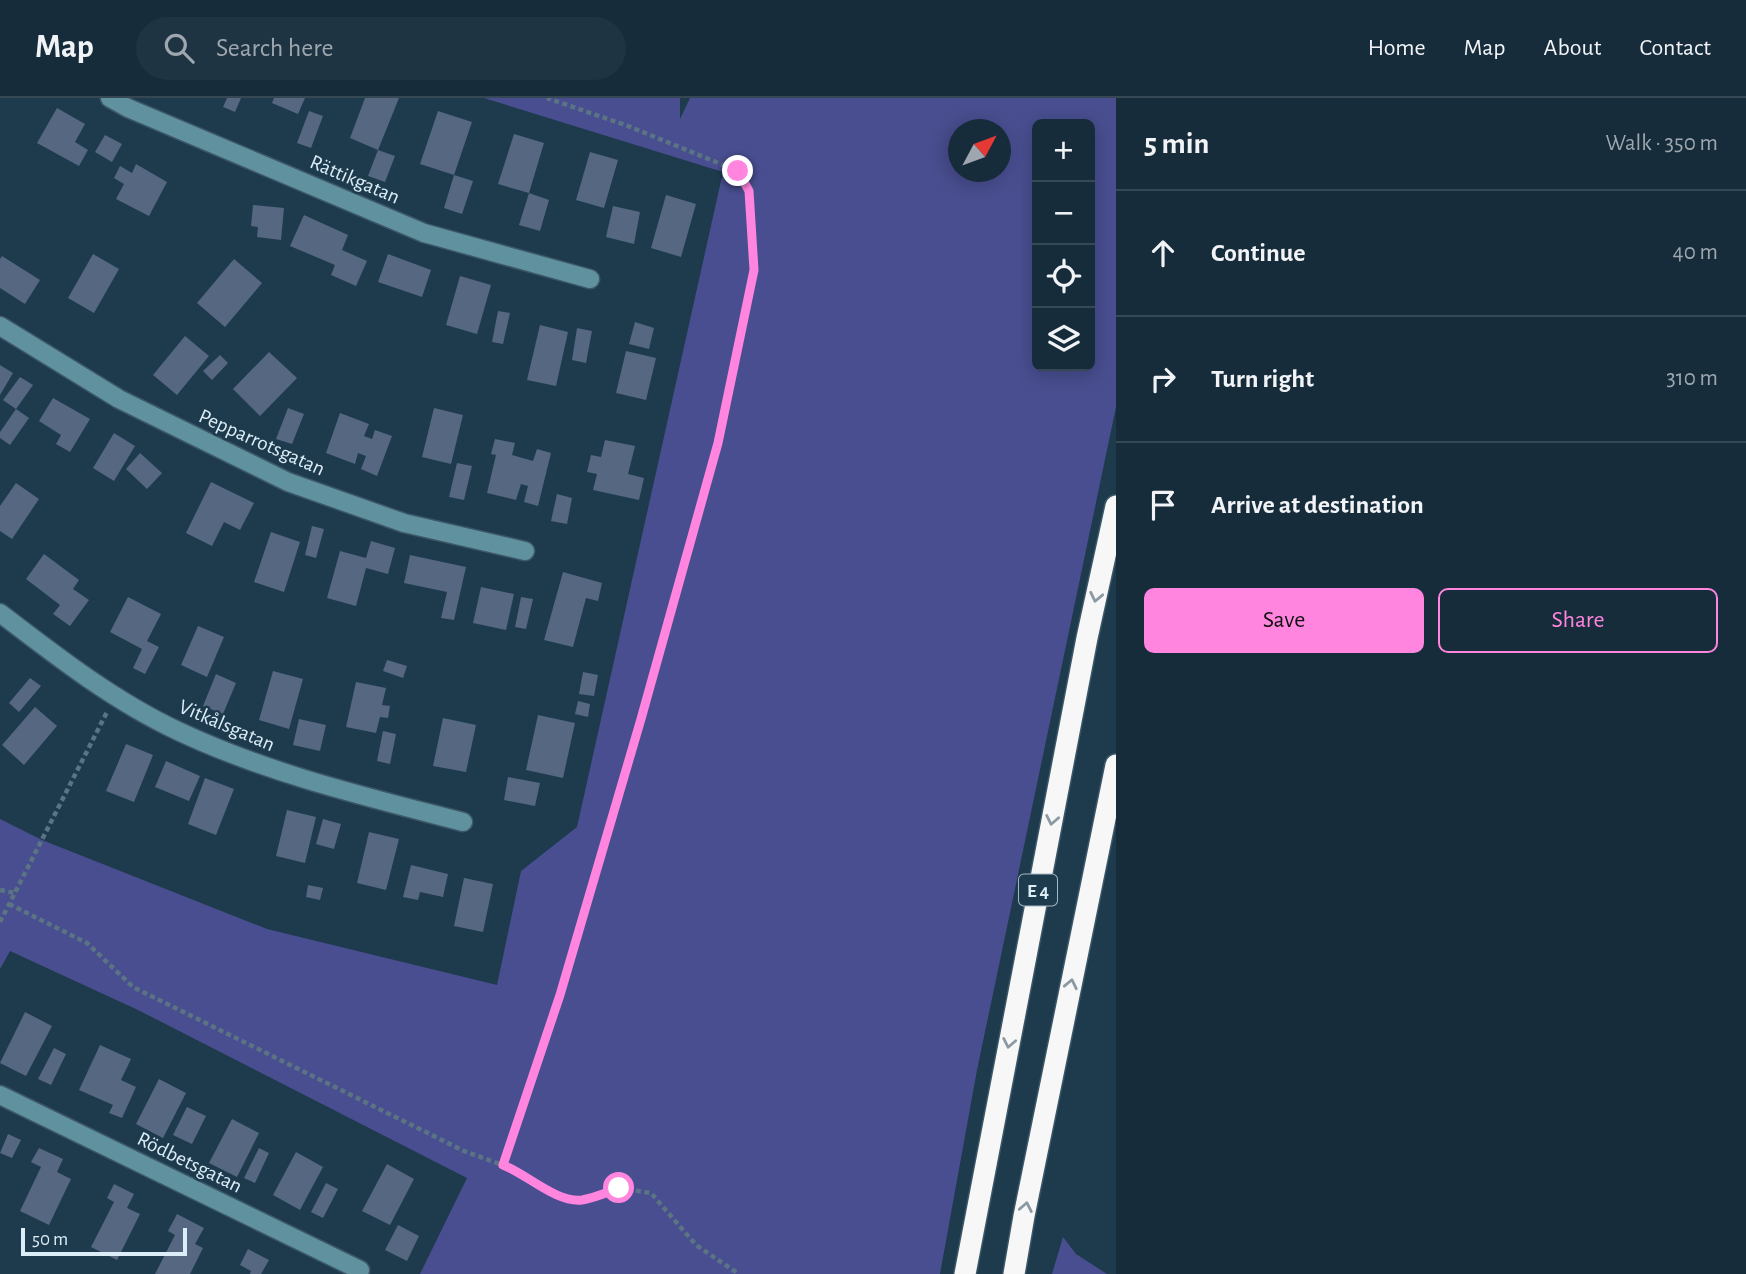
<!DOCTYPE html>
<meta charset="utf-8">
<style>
:root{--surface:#162c3a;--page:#1f3442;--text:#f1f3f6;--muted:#9ea7af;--line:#354854;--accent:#ff85df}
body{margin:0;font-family:"Alegreya Sans",sans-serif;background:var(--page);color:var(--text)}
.controls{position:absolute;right:21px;top:21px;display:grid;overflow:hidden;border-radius:10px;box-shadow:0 4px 18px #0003}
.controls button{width:63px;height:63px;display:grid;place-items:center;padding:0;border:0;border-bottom:2px solid var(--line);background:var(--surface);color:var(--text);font:35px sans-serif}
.compass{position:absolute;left:948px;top:21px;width:63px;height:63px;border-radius:50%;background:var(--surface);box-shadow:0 4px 18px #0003;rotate:49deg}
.scale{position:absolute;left:21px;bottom:18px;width:166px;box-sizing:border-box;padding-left:7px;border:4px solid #dcedf8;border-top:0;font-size:19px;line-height:24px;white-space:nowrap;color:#dcedf8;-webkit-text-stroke:5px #1e3b4d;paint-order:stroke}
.stop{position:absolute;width:21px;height:21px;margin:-16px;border:5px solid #ff85df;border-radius:50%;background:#fff}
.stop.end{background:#ff85df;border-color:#fff;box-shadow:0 2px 7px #0008}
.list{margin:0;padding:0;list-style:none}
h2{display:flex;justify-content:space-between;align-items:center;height:91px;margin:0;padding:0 28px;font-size:30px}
h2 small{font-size:23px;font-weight:400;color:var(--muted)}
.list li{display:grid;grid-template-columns:46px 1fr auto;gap:21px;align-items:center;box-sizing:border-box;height:126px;padding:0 28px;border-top:2px solid var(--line)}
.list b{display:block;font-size:26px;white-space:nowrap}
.list em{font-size:23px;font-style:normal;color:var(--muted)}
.actions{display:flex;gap:14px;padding:21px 28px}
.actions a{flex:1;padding:16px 0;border:2px solid var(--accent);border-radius:10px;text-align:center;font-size:24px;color:var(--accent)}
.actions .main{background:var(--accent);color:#111}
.icon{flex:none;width:38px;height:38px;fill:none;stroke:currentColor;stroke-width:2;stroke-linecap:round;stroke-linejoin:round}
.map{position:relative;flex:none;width:1116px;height:1176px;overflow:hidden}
header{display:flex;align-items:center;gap:42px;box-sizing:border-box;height:98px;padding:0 35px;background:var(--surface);border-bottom:2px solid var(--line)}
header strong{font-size:33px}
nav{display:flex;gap:38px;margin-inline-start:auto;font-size:24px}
.search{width:490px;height:63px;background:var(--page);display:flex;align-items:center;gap:18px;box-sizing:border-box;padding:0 24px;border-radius:38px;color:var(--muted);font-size:26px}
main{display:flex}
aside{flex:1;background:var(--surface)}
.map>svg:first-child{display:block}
</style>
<header>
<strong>Map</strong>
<div class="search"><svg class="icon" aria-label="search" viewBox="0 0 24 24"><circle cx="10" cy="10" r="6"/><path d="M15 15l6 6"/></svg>Search here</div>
<nav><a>Home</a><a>Map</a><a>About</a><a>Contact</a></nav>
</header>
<main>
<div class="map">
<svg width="1116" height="1176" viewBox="0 0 1116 1176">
<rect width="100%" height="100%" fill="#1e3b4d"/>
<path fill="#484e8f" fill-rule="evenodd" d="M484,0h196v21l10,-21h426v309l-139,663 -37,204h-520l47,-96 -329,-168 -128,-59 -10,18v-150l42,21 225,89 230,56 24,-114 56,-44 146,-655zM1090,26v242h-53v-242zM958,32h42v42h-42z
M1063,1139l13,17 31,20h-55z"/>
<path fill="#556781" d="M227,0h14l-6,14 -12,-5z
M274,0h31l-7,16 -26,-11z
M365,0h34l-21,52 -28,-12z
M57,10l28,16 -10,18 13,8 -9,16 -42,-23z
M309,13l14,5 -12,32 -14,-5z
M438,13l34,11 -18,53 19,6 -11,33 -18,-6 10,-33 -34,-11z
M514,36l30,9 -15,50 20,7 -9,31 -21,-6 10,-32 -31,-9z
M105,37l17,9 -10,18 -17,-10z
M378,52l17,6 -10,26 -17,-6z
M590,54l28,8 -14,48 -28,-8z
M136,66l31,18 -18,34 -33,-17 8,-15 -10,-6 6,-12 12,7z
M666,97l30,9 -15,53 -30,-9z
M253,107l31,3 -3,32 -24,-3 1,-10 -7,-1z
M613,108l27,6 -6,32 -28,-7z
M304,117l44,20 -6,15 25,11 -11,25 -25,-11 4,-10 -45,-19z
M93,156l26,15 -25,44 -26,-15z
M388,156l43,16 -9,27 -44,-15z
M2,158l38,24 -15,24 -25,-16v-29z
M234,161l28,24 -37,44 -28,-24z
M460,178l31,9 -14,49 -31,-9z
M498,213l12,2 -7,31 -11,-2z
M635,224l19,6 -5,21 -20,-5z
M540,227l28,7 -12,54 -29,-6z
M577,230l15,3 -6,32 -14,-3z
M185,238l24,20 -32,39 -24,-20z
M626,253l30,7 -10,42 -30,-7z
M269,254l28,26 -37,38 -27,-27z
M220,257l8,8 -16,17 -9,-9z
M0,267l13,8 -13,22z
M20,279l13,8 -17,24 -13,-9z
M53,300l37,21 -20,33 -14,-8 5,-9 -22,-14z
M288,310l16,6 -12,30 -16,-5z
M434,310l29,7 -12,49 -29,-7z
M16,311l13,9 -19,27 -10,-7v-6z
M340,315l29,11 -5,12 8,3 3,-9 17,6 -15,40 -16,-7 5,-13 -8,-3 -3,11 -29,-11z
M114,335l21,13 -21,35 -21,-13z
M495,341l20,4 -3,12 21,6 4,-12 14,4 -13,53 -14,-4 4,-16 -7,-2 -5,16 -29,-7 9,-38 -5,-1z
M605,342l30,6 -7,28 16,4 -5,22 -46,-10 4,-16 -10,-2 4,-17 10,2z
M140,355l22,20 -15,16 -21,-20z
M457,365l15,3 -8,34 -15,-3z
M211,384l43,21 -14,27 -16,-8 -12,24 -26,-13z
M16,385l23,16 -27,40 -12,-8v-25z
M557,396l15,4 -5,26 -16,-3z
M312,428l12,3 -8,29 -11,-3z
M271,434l29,10 -16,50 -30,-10z
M371,443l24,7 -7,26 -22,-6 -10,38 -29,-8 13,-47 26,7z
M44,456l35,26 -6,9 16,11 -19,26 -17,-12 7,-9 -34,-26z
M410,457l56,12 -12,53 -13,-2 6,-26 -43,-9z
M563,474l39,11 -4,18 -12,-3 -13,49 -29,-7z
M481,489l33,7 -8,36 -33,-7z
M128,499l33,17 -14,27 12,6 -14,27 -12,-6 9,-19 -32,-17z
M521,499l12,2 -7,30 -11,-2z
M198,528l26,11 -17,40 -26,-12z
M387,562l20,6 -4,12 -20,-7z
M273,573l30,8 -14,50 -30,-9z
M583,574l15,3 -4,21 -15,-2z
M216,576l20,9 -13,31 -20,-8z
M30,580l11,8 -22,26 -10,-9z
M356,584l30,6 -4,17 8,1 -2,12 -8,-1 -4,16 -30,-6z
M578,603l12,3 -2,13 -13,-3z
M35,609l22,19 -33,39 -22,-20z
M538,617l37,8 -12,55 -37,-8z
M443,620l33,7 -10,47 -33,-6z
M299,621l27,6 -6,26 -27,-6z
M383,633l13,3 -6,30 -13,-3z
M126,646l27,11 -19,47 -28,-11z
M166,663l34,15 -11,25 -34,-14z
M508,679l32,6 -5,23 -31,-6z
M205,680l29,11 -18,46 -28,-11z
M287,712l29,7 -11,46 -29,-7z
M323,721l18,5 -7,25 -18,-5z
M369,734l30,7 -13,51 -29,-7z
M411,767l37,9 -5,23 -23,-5 -2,8 -15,-3z
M464,780l29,6 -10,48 -29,-6z
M308,787l15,3 -3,12 -14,-3z
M25,914l27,14 -26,50 -26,-13z
M100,947l31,14 -10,21 15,7 -14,31 -13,-5 4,-8 -34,-15z
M54,950l12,6 -15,31 -13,-6z
M159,981l27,14 -23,45 -27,-14z
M187,1009l19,9 -14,28 -19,-9z
M232,1021l27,14 -22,44 -28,-14z
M8,1036l13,6 -9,18 -12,-5z
M39,1050l24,11 -6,13 14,7 -22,46 -29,-14 21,-44 -10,-5z
M259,1050l10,5 -14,30 -11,-5z
M296,1054l27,15 -23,43 -27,-15z
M387,1066l27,15 -24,46 -28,-14z
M326,1085l12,6 -15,29 -12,-6z
M114,1086l20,10 -7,14 13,6 -23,46 -26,-13 23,-45 -7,-4z
M177,1116l27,14 -9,16 8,4 -13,26h-35l20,-39 -7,-4z
M398,1127l21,11 -12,25 -22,-11z
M248,1151l21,11 -8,14h-11l1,-3 -11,-6z"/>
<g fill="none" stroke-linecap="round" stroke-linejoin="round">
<g stroke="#3c5768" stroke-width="21">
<path id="minor" d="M110,0l18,10 296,125 166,46
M0,228l119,73 169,83 116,41 121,28
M0,515c56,43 114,88 178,118 91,43 189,66 285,91
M0,997l360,175"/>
</g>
<g stroke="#3c5768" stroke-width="24">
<path id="highway" d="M965,1176l122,-636 29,-132
M1014,1176l10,-58 92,-451"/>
</g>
<path stroke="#5b7484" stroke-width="4.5" stroke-dasharray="5 3.5" stroke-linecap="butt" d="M0,792l15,3
M9,806l78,39 46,44 331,164 55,20 29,21 33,8 38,-12 32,5 45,52 43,29
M0,824l107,-210
M503,1067l57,-170 81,-276 77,-276 36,-173 -5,-79 -11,-20 -110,-45 -81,-28"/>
<use href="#minor" stroke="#5f919e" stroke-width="18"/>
<use href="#highway" stroke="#f7f7f7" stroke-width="21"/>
</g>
<defs><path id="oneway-chevron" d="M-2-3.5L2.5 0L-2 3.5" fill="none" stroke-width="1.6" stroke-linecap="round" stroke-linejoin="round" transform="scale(1.75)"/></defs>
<g stroke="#8a99a2">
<use href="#oneway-chevron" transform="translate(1096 499) rotate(102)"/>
<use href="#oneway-chevron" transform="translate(1052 722) rotate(101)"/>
<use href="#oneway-chevron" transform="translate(1071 886) rotate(-78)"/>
<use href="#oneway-chevron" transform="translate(1009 945) rotate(101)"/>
<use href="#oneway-chevron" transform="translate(1026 1109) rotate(-79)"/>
</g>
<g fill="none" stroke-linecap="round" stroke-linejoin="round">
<path stroke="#ff85df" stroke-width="9" d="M619,1090c-11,4 -24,10 -37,12 -26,3 -55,-26 -79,-35l57,-170 81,-276 77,-276 36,-173 -5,-79 -11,-20"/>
</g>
<g text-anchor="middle" stroke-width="5" stroke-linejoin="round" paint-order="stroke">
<rect fill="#1e3b4d" stroke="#a3b8c5" stroke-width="2" x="1019" y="776.5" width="38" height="31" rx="5"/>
<g font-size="19" font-weight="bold" fill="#dcedf8">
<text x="1038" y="799">E 4</text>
</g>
<g font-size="21" fill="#dcedf8" stroke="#1e3b4d">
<text transform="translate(355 81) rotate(23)" y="7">Rättikgatan</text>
<text transform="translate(262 344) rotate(24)" y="7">Pepparrotsgatan</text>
<text transform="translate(227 627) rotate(23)" y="7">Vitkålsgatan</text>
<text transform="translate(190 1064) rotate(26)" y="7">Rödbetsgatan</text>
</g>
</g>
</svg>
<div class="controls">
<button>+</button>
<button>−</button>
<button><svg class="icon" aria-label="locate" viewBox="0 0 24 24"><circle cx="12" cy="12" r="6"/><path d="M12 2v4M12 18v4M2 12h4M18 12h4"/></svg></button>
<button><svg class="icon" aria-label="layers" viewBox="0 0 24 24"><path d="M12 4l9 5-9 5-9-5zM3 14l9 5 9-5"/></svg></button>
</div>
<svg class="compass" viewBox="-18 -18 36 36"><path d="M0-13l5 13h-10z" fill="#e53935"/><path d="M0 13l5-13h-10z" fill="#9ea7af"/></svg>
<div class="scale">50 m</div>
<div class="stop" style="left:619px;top:1090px"></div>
<div class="stop end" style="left:738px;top:73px"></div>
</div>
<aside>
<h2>5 min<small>Walk · 350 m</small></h2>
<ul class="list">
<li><svg class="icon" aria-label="ahead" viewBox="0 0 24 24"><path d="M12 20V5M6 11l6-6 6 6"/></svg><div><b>Continue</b></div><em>40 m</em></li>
<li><svg class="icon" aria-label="right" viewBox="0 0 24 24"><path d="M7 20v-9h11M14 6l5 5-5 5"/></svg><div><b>Turn right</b></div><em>310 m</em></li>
<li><svg class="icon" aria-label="arrive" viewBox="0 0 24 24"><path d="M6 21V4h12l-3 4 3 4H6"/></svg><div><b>Arrive at destination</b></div></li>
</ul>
<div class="actions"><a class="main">Save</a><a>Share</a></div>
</aside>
</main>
